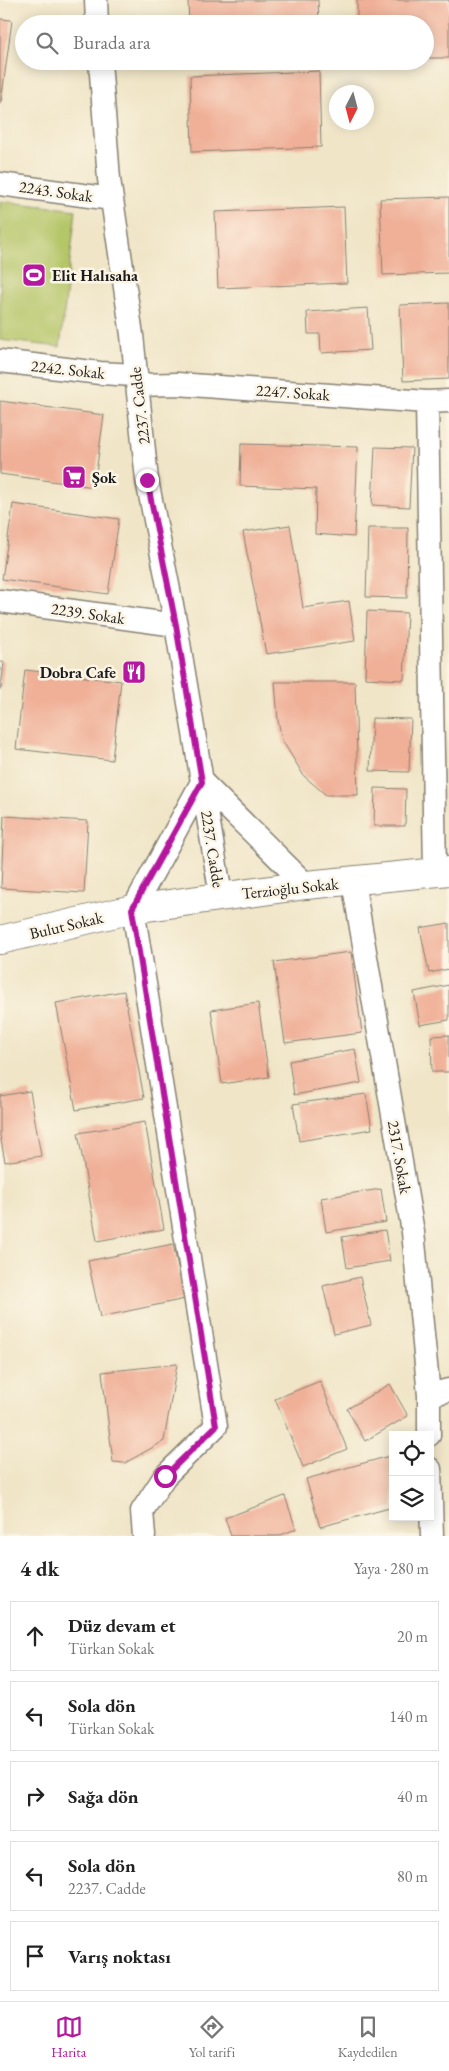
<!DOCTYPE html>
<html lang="tr">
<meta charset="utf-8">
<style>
:root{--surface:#fff;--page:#f2f2f2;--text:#222;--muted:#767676;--line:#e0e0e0;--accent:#b5179e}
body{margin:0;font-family:"EB Garamond",serif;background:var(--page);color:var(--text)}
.controls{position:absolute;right:15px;bottom:15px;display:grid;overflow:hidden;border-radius:0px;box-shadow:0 2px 12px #0003}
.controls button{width:45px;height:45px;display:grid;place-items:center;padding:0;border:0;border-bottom:1px solid var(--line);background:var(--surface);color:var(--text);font:25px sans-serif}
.compass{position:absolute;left:329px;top:85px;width:45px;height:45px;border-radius:50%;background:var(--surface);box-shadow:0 2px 12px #0003;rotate:186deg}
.stop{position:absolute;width:15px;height:15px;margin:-11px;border:4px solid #b5179e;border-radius:50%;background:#fff}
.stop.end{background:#b5179e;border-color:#fff;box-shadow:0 1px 5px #0008}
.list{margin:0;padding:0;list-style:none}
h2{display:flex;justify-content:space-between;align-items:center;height:65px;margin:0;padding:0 20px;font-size:21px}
h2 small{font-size:16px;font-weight:400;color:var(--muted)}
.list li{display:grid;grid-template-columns:32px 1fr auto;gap:15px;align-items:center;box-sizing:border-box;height:70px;margin:0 10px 10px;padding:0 10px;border:1px solid var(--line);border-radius:0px}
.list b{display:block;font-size:19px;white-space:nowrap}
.list p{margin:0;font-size:16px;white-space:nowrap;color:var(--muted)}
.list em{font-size:16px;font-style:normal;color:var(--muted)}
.icon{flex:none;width:28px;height:28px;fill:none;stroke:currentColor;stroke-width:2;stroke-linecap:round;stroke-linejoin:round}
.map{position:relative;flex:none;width:449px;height:1536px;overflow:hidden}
.search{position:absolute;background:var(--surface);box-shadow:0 2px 12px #0003;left:15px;right:15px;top:15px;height:55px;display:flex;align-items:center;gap:12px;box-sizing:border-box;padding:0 18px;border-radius:28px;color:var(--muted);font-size:19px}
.sheet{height:465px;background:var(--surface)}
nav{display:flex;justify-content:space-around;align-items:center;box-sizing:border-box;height:70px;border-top:1px solid var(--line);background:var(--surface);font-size:14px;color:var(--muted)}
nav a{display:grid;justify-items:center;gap:2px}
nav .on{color:var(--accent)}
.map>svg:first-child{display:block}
</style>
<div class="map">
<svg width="449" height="1536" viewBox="0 0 449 1536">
<rect width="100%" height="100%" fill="#fcf5e5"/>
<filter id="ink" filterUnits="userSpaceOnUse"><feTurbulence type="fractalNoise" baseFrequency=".02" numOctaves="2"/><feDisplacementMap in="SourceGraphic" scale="10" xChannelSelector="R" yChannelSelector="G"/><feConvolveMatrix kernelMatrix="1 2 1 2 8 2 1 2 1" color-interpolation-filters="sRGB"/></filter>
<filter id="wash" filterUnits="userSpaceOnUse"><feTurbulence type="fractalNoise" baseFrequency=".0096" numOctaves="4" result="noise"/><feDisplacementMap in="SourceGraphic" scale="20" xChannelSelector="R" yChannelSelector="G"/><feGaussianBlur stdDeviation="1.12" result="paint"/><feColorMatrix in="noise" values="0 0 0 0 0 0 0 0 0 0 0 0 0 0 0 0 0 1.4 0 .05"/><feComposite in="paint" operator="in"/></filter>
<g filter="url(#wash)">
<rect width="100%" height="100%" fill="#f0e5c7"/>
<path fill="#b5c669" stroke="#687142" d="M0,201l76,9 -16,137 -60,-7z"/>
<g id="blocks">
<path fill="#f0b098" d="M188,0h130l1,24h-130z
M357,0h92v58h-24v-34h-68z
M0,19l12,1 -11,83h-1z
M319,71l2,76 -129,5 -2,-76z
M449,197v76l-66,2 -3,-76z
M344,207l3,76 -129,5 -3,-76z
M449,303v76l-46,2 -3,-76z
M368,308l3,42 -50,3 -1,-19h-12l-1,-22z
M0,401l104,14 -10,72 -94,-13z
M241,444l117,3 -4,90 -39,-3 1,-45 -76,-3z
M375,447l37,1 -3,59 -37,-2z
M13,504l106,15 -11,75 -106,-15z
M290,525l13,83 46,-7 6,40 -89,13 -23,-122z
M368,528h40l-1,70 -41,-1z
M367,611l40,2 -3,67 -39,-2z
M0,662h4l-3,27h-1z
M25,670l96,11 -9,79 -96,-11z
M275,682h80l3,113h-32l-22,-19 -22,-36 -4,-20z
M372,718l39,1 -2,53 -39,-1z
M375,788l31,1 -1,37h-31z
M4,816l84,5 -4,72 -83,-5z
M449,923v46l-20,4 -9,-45z
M351,952l11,81 -77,10 -11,-81z
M449,985v35l-29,5 -6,-33z
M124,991l20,107 -68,12 -20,-107z
M258,1003l11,74 -47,7 -11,-74z
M449,1035v37h-17l-1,-36z
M355,1049l6,34 -67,12 -5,-34z
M30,1091l11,65 -36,6 -5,-27v-39z
M366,1094l6,35 -73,12 -6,-37z
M145,1122l19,107 -67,12 -19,-108z
M381,1189l5,33 -60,10 -5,-34z
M385,1230l5,31 -43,7 -5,-31z
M173,1244l12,55 -85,18 -12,-56z
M360,1277l11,48 -37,9 -11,-48z
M177,1364l-13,77 -39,22 -12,-1 -11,-90z
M320,1381l27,68 -44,18 -28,-68z
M390,1384l18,32 -43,25 -18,-32z
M393,1455v52l-73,20 -14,-48z
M285,1496l11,33 -18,7h-47l-6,-18z"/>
</g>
</g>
<g filter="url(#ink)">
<use href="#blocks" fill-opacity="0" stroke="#868072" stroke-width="1"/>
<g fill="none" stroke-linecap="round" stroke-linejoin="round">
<g stroke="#868072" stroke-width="25">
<path id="minor" d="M96,0l1,24
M100,61l9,118 23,156 15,145 29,145 45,271
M0,184l112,15
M0,361l100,12 35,2
M137,385l40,-1 250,18 22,-1
M427,402l8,470
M0,601l176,24
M353,881l60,351 16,163v40
M429,1395l20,-5
M430,1469l2,67
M144,1536l-2,-25 23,-35 51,-50 -83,-517 69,-127 104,103"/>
</g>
<g stroke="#868072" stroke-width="30">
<path id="tertiary" d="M0,940l133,-31 173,-24 143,-14"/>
</g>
<use href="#minor" stroke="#fff" stroke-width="22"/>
<use href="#tertiary" stroke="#fff" stroke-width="28"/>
</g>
</g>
<g fill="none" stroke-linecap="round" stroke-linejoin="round" filter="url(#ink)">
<path stroke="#b5179e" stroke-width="6" d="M147,480l29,145 26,157 -70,127 84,517 -51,50"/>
</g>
<defs>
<g id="stadium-square" transform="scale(1.25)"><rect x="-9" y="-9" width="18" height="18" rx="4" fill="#b5179e" stroke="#fcf5e5"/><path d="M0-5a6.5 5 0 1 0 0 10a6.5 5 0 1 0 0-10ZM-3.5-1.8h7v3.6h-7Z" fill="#fff"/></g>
<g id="supermarket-square" transform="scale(1.25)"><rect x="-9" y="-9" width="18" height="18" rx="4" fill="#b5179e" stroke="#fcf5e5"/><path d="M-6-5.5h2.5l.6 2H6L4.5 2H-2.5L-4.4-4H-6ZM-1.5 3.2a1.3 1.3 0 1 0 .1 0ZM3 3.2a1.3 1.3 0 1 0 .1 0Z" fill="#fff"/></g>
<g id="restaurant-square" transform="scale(1.25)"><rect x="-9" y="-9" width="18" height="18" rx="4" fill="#b5179e" stroke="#fcf5e5"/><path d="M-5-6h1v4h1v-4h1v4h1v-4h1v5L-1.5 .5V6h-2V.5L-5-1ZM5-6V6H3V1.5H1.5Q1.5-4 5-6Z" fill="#fff"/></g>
</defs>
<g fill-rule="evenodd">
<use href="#stadium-square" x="34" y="275"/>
<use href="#supermarket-square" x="74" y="477"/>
<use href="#restaurant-square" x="134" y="672"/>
</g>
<g text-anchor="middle" stroke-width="5" stroke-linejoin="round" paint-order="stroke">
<g font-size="16" fill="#1c1c1c" stroke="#fcf5e5">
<text transform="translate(56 191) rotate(8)" y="6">2243. Sokak</text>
<text transform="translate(68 369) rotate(6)" y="6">2242. Sokak</text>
<text transform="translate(293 392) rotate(4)" y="6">2247. Sokak</text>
<text transform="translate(139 406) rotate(-97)" y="6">2237. Cadde</text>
<text transform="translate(88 613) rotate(8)" y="6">2239. Sokak</text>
<text transform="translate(213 849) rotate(81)" y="6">2237. Cadde</text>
<text transform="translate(290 888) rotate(-6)" y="6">Terzioğlu Sokak</text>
<text transform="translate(66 925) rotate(-13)" y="6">Bulut Sokak</text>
<text transform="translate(400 1157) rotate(80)" y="6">2317. Sokak</text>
</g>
<g font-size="16" font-weight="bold" fill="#1c1c1c" stroke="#fcf5e5" text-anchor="start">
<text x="52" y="281">Elit Halısaha</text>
<text x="92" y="483">Şok</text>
<text x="116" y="678" text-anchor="end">Dobra Cafe</text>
</g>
</g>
</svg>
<div class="controls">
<button><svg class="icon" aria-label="locate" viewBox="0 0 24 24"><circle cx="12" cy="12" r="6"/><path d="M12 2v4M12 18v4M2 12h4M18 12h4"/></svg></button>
<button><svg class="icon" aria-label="layers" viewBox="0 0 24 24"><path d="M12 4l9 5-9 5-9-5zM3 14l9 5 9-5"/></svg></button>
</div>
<svg class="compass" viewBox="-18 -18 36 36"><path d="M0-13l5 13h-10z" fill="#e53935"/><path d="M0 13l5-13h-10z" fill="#767676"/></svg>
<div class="stop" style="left:165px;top:1476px"></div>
<div class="stop end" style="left:147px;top:480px"></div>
<div class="search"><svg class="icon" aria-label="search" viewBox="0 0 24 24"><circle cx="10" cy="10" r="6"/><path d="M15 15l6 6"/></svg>Burada ara</div>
</div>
<section class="sheet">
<h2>4 dk<small>Yaya · 280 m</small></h2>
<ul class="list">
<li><svg class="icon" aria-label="ahead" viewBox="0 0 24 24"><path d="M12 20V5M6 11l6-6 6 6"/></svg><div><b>Düz devam et</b><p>Türkan Sokak</p></div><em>20 m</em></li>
<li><svg class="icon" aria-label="left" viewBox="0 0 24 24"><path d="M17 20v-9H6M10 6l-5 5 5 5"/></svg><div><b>Sola dön</b><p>Türkan Sokak</p></div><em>140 m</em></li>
<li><svg class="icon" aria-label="right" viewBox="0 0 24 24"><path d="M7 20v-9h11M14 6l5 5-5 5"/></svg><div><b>Sağa dön</b></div><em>40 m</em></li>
<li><svg class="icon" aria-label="left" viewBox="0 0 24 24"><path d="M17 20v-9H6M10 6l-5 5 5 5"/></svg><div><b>Sola dön</b><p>2237. Cadde</p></div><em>80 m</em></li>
<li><svg class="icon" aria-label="arrive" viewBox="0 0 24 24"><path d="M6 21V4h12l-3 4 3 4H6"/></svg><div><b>Varış noktası</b></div></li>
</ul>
</section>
<nav>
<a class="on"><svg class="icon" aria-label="map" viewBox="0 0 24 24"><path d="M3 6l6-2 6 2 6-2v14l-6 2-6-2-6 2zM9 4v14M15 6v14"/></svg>Harita</a>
<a><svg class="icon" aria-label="directions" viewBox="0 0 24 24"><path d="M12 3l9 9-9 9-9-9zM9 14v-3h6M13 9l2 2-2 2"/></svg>Yol tarifi</a>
<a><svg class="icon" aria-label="saved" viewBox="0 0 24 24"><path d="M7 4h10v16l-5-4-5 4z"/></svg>Kaydedilen</a>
</nav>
